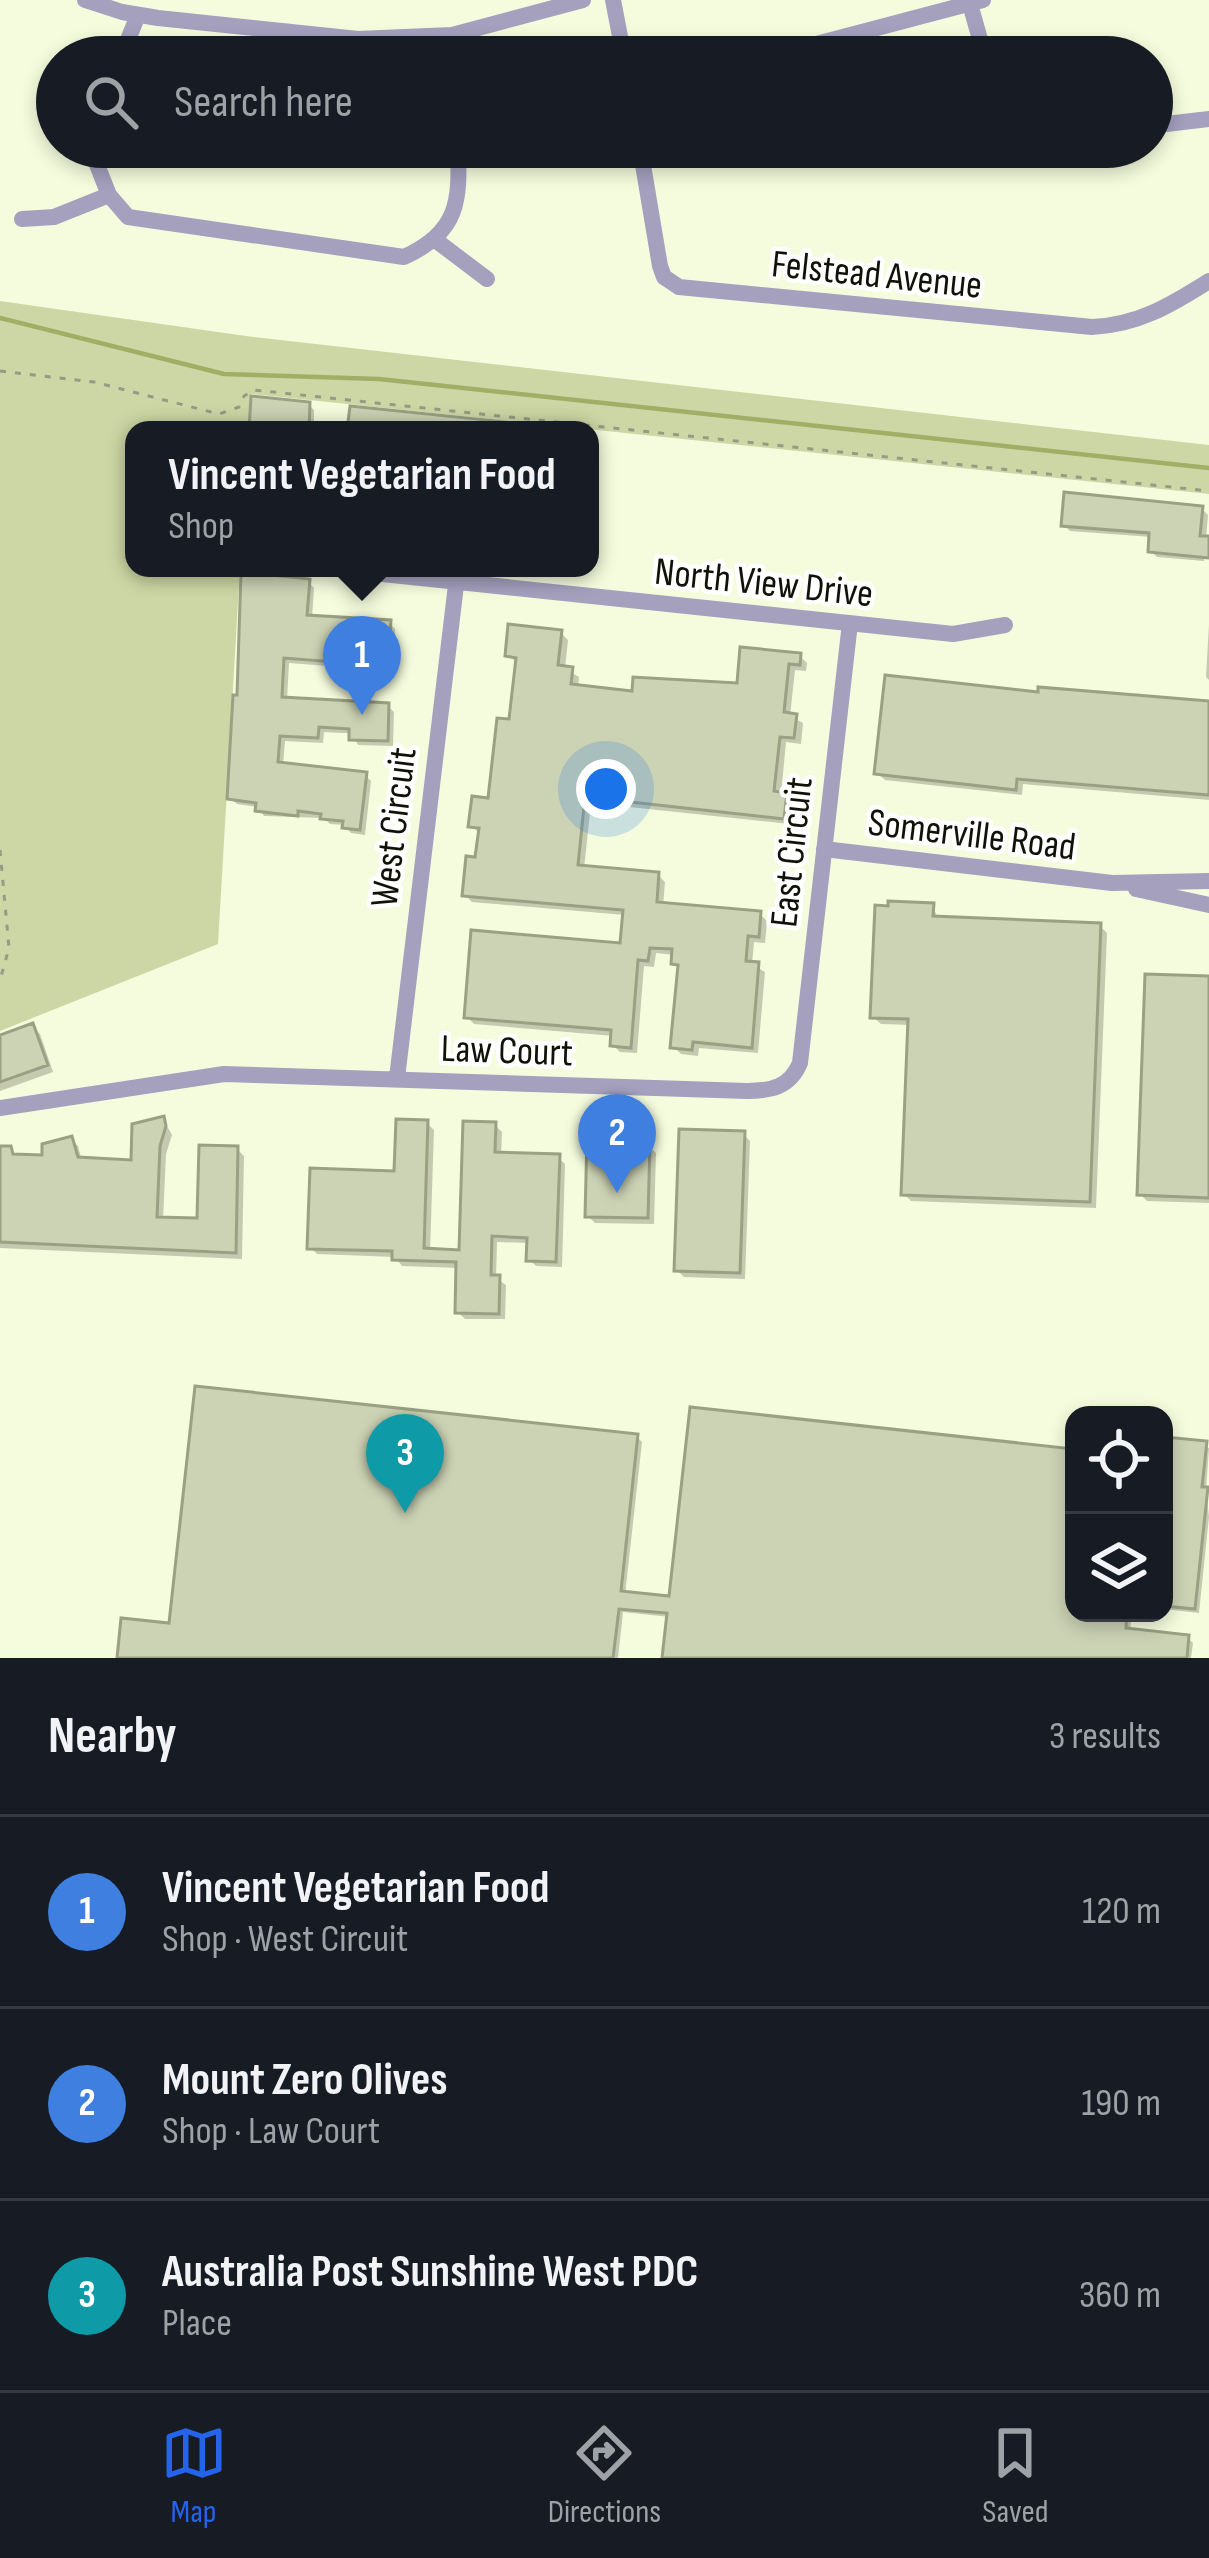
<!DOCTYPE html>
<meta charset="utf-8">
<style>
:root{--surface:#171b24;--page:#20242c;--text:#f1f3f6;--muted:#9ea1a6;--line:#363941;--accent:#2563eb}
body{margin:0;font-family:"Sofia Sans Condensed",sans-serif;background:var(--page);color:var(--text)}
.controls{position:absolute;right:36px;bottom:36px;display:grid;overflow:hidden;border-radius:24px;box-shadow:0 6px 18px #0003}
.controls button{width:108px;height:108px;display:grid;place-items:center;padding:0;border:0;border-bottom:3px solid var(--line);background:var(--surface);color:var(--text);font:60px sans-serif}
.you{position:absolute;left:606px;top:789px;width:42px;height:42px;margin:-30px;border:9px solid #fff;border-radius:50%;background:#1a73e8;box-shadow:0 0 0 18px #1a73e833}
.badge{display:grid;place-items:center;width:78px;height:78px;border-radius:50%;background:var(--accent);color:#fff;font-size:39px;font-weight:700}
.pin{position:absolute;translate:-50% -99px;filter:drop-shadow(0 3px 6px #0008)}
.pin::after{content:'';position:absolute;top:63px;width:42px;height:36px;background:inherit;clip-path:polygon(0 0,100% 0,50% 100%)}
.popup{position:absolute;left:125px;top:421px;width:474px;height:156px;box-sizing:border-box;display:grid;place-content:center;border-radius:24px;background:var(--surface);filter:drop-shadow(0 3px 9px #0005);font-size:39px;white-space:nowrap;color:var(--muted)}
.popup b{font-size:45px;color:var(--text)}
.popup::after{content:'';position:absolute;left:50%;top:100%;margin-left:-24px;border:24px solid transparent;border-top-color:var(--surface)}
.list{margin:0;padding:0;list-style:none}
h2{display:flex;justify-content:space-between;align-items:center;height:156px;margin:0;padding:0 48px;font-size:51px}
h2 small{font-size:39px;font-weight:400;color:var(--muted)}
.list li{display:grid;grid-template-columns:78px 1fr auto;gap:36px;align-items:center;box-sizing:border-box;height:192px;padding:0 48px;border-top:3px solid var(--line)}
.list b{display:block;font-size:45px;white-space:nowrap}
.list p{margin:0;font-size:39px;white-space:nowrap;color:var(--muted)}
.list em{font-size:39px;font-style:normal;color:var(--muted)}
.icon{flex:none;width:66px;height:66px;fill:none;stroke:currentColor;stroke-width:2;stroke-linecap:round;stroke-linejoin:round}
.map{position:relative;flex:none;width:1209px;height:1658px;overflow:hidden}
.search{position:absolute;background:var(--surface);box-shadow:0 6px 18px #0003;left:36px;right:36px;top:36px;height:132px;display:flex;align-items:center;gap:30px;box-sizing:border-box;padding:0 42px;border-radius:66px;color:var(--muted);font-size:45px}
.sheet{height:732px;background:var(--surface)}
nav{display:flex;justify-content:space-around;align-items:center;box-sizing:border-box;height:168px;border-top:3px solid var(--line);background:var(--surface);font-size:33px;color:var(--muted)}
nav a{display:grid;justify-items:center;gap:6px}
nav .on{color:var(--accent)}
.map>svg:first-child{display:block}
</style>
<div class="map">
<svg width="1209" height="1658" viewBox="0 0 1209 1658">
<rect width="100%" height="100%" fill="#f5fcdd"/>
<path fill="#cdd7a5" d="M0,301l253,36 956,108v49l-958,-100 -3,36h-114v138h106l-22,376 -218,87z"/>
<path fill="#0003" d="M309,405l5,5v20h-62z
M353,409l199,21h-202z
M1202,509l6,6 -4,46 -47,-4 -6,-6 1,-14 -82,-6 -6,-6z
M308,581l6,7 -2,30 77,5 6,6 -2,42 -104,-8 -2,37 101,6 6,6 -1,34 -35,-1 -6,-12h-10l-18,-1 -1,11 -38,-2 -2,24 82,10 6,6 -6,54 -14,-2 -6,-8 -15,-1 -6,-6 -60,-2 -6,-9 -21,-3 -7,-6z
M1209,624v56l-3,-3z
M561,633l7,7 -3,29 14,8 -1,11 56,6 105,-8 61,-30 7,7 -1,8 -11,-1 -5,46 13,7 -2,21 -15,-2 -5,53 12,8 -3,21 -199,-21 -7,66 74,6 7,7 -2,24 97,8 7,7 -2,22 -11,-1 -2,22 13,8 -7,81 -59,-5 -1,8 -17,-2 -7,-7 6,-78 -6,-6 1,-8 -19,-2 -2,14 -10,-1 -7,87 -17,-1 -7,-7 1,-9 -140,-12 -7,-7 156,-71 2,-31 -153,-13 -7,-7 13,-35 1,-27 -7,-7 19,-25 21,-79 6,-59 -10,-8z
M1041,695l168,9v96l-186,-16 -1,11 -137,-15 -8,-7z
M932,906l7,13 161,7 7,7 -11,275 -185,-7 -7,-7 7,-169 -30,-1 -8,-7z
M1209,979v224l-62,-2 -7,-7z
M33,1027l7,7 13,38 -53,19v-53z
M163,1119l9,16 -6,19 -3,66 37,1 37,-72 7,7 -2,103 -242,-11v-99h10l8,8 27,1 26,-19 7,7 4,15 52,2z
M427,1123l7,7 -4,122 32,1 33,-128 7,7 -1,23 57,2 7,7 -3,103 -26,-1 -7,-7 1,-16 -33,-1 -1,36 10,7 -1,34h-40l-7,-7 1,-44 -57,-2 -7,-9 -78,-3 -7,-7 87,-73z
M743,1134l7,7 -5,138 -61,-2 -7,-7z
M618,1137l7,8 24,1 7,7 -2,71 -59,-1 -7,-7z
M637,1437l5,5 -17,153 47,4 402,-147v161h58l-2,18 58,7 5,5 -2,15h-526l5,-41 -47,-5 -5,46h-498l51,-31z
M1168,1440l41,8 -3,42 3,27 -10,96 -35,-4v-132z"/>
<g fill="none" stroke-linecap="round" stroke-linejoin="round">
<path stroke="#a1ae66" stroke-width="4.5" d="M0,318l224,56 155,5 830,89"/>
</g>
<path fill="#ccd2b4" stroke="#9aa083" stroke-width="3" d="M251,396l59,6 -1,28h-60z
M350,406l156,16 -1,8h-158z
M1064,492l139,14 -3,30h9v22l-61,-6 1,-19 -88,-7z
M241,572l69,7 -3,36 84,5 -3,46 -104,-8 -2,39 107,6 -1,38 -39,-1v-11l-30,-2 -1,11 -38,-2 -2,26 89,10 -7,58 -18,-2 1,-7 -23,-2 1,-5 -23,-3v5l-43,-5 1,-8 -29,-4 6,-104h4z
M508,624l54,6 -4,35 15,2 -2,17 61,7 1,-14 104,6 3,-36 61,6 -1,12 -11,-1 -5,48 13,2 -3,24 -14,-1 -6,54 13,2 -3,26 -199,-22 -7,68 81,7 -2,30 104,9 -2,26 -11,-1 -2,25 13,1 -7,86 -59,-6 -1,8 -22,-2 8,-83 -7,-1 1,-15 -22,-1 -2,13 -10,-1 -7,88 -21,-2 1,-16 -147,-12 7,-88 149,13 3,-33 -161,-14 4,-40 9,1 4,-29 -11,-1 4,-31 16,2 9,-80 12,1 7,-61 -11,-2z
M885,675l153,17v-5l171,14v94l-192,-16 -1,11 -142,-16z
M888,901l46,2 -1,13 168,7 -11,279 -189,-7 7,-176 -38,-1 5,-113 13,1z
M1145,974l64,2v222l-72,-3z
M33,1023l15,42 -48,17v-47z
M164,1116l2,10 -6,20 -3,71 40,1 2,-73 39,1 -2,107 -236,-11v-96h11l2,8 29,1v-11l30,-8 6,21 53,3 1,-36z
M396,1119l32,1 -4,128 35,2 4,-129 33,1 -1,30 65,2 -4,108 -30,-1 1,-23 -35,-2 -1,39h9l-1,39 -44,-1 1,-51 -64,-2v-9l-85,-2 3,-81 84,3z
M679,1129l66,2 -5,142 -66,-2z
M587,1134h32v8l31,1 -2,75 -63,-1z
M195,1386l443,48 -17,157 48,5 21,-189 384,42v164h53l-1,15 63,7 -2,23h-525l5,-45 -48,-4 -6,49h-496l4,-40 48,5z
M1165,1437l42,4 -5,46h6l-13,122 -31,-3z"/>
<g fill="none" stroke-linecap="round" stroke-linejoin="round">
<path stroke="#969b85" stroke-width="3" stroke-dasharray="6 9" stroke-linecap="butt" d="M0,371l94,11 125,32 20,-7 5,-11 10,-6 955,101
M0,850l9,98 -9,32"/>
<path stroke="#a4a0be" stroke-width="16" d="M85,0l37,12 36,6 200,21 94,-4 131,-35
M613,0l11,57
M970,4l15,53
M121,57l17,-42
M767,57l216,-57
M1158,125l51,-6
M90,147l19,48 19,22 276,40c55,-25 56,-56 54,-110
M640,147l20,119 4,11 15,10 413,40c46,-2 79,-22 117,-46
M22,219l32,-2 55,-22
M434,239l53,40
M373,573l580,61 52,-9
M824,849l288,34 97,-2
M1136,889l73,16
M397,1078l59,-493
M0,1108l224,-34 523,17c24,0 43,-4 53,-28l50,-440"/>
</g>
<g text-anchor="middle" stroke-width="9" stroke-linejoin="round" paint-order="stroke">
<g font-size="39" fill="#101208" stroke="#fff">
<text transform="translate(877 273) rotate(6)" y="14">Felstead Avenue</text>
<text transform="translate(764 581) rotate(6)" y="14">North View Drive</text>
<text transform="translate(392 827) rotate(-83)" y="14">West Circuit</text>
<text transform="translate(972 833) rotate(7)" y="14">Somerville Road</text>
<text transform="translate(790 852) rotate(-84)" y="14">East Circuit</text>
<text transform="translate(507 1049) rotate(2)" y="14">Law Court</text>
</g>
</g>
</svg>
<div class="controls">
<button><svg class="icon" aria-label="locate" viewBox="0 0 24 24"><circle cx="12" cy="12" r="6"/><path d="M12 2v4M12 18v4M2 12h4M18 12h4"/></svg></button>
<button><svg class="icon" aria-label="layers" viewBox="0 0 24 24"><path d="M12 4l9 5-9 5-9-5zM3 14l9 5 9-5"/></svg></button>
</div>
<div class="you"></div>
<div class="pin badge" style="left:362px;top:715px;background:#3f7fe0">1</div>
<div class="popup"><b>Vincent Vegetarian Food</b>Shop</div>
<div class="pin badge" style="left:617px;top:1193px;background:#3f7fe0">2</div>
<div class="pin badge" style="left:405px;top:1513px;background:#0f9aa8">3</div>
<div class="search"><svg class="icon" aria-label="search" viewBox="0 0 24 24"><circle cx="10" cy="10" r="6"/><path d="M15 15l6 6"/></svg>Search here</div>
</div>
<section class="sheet">
<h2>Nearby<small>3 results</small></h2>
<ul class="list">
<li><span class="badge" style="background:#3f7fe0">1</span><div><b>Vincent Vegetarian Food</b><p>Shop · West Circuit</p></div><em>120 m</em></li>
<li><span class="badge" style="background:#3f7fe0">2</span><div><b>Mount Zero Olives</b><p>Shop · Law Court</p></div><em>190 m</em></li>
<li><span class="badge" style="background:#0f9aa8">3</span><div><b>Australia Post Sunshine West PDC</b><p>Place</p></div><em>360 m</em></li>
</ul>
</section>
<nav>
<a class="on"><svg class="icon" aria-label="map" viewBox="0 0 24 24"><path d="M3 6l6-2 6 2 6-2v14l-6 2-6-2-6 2zM9 4v14M15 6v14"/></svg>Map</a>
<a><svg class="icon" aria-label="directions" viewBox="0 0 24 24"><path d="M12 3l9 9-9 9-9-9zM9 14v-3h6M13 9l2 2-2 2"/></svg>Directions</a>
<a><svg class="icon" aria-label="saved" viewBox="0 0 24 24"><path d="M7 4h10v16l-5-4-5 4z"/></svg>Saved</a>
</nav>
